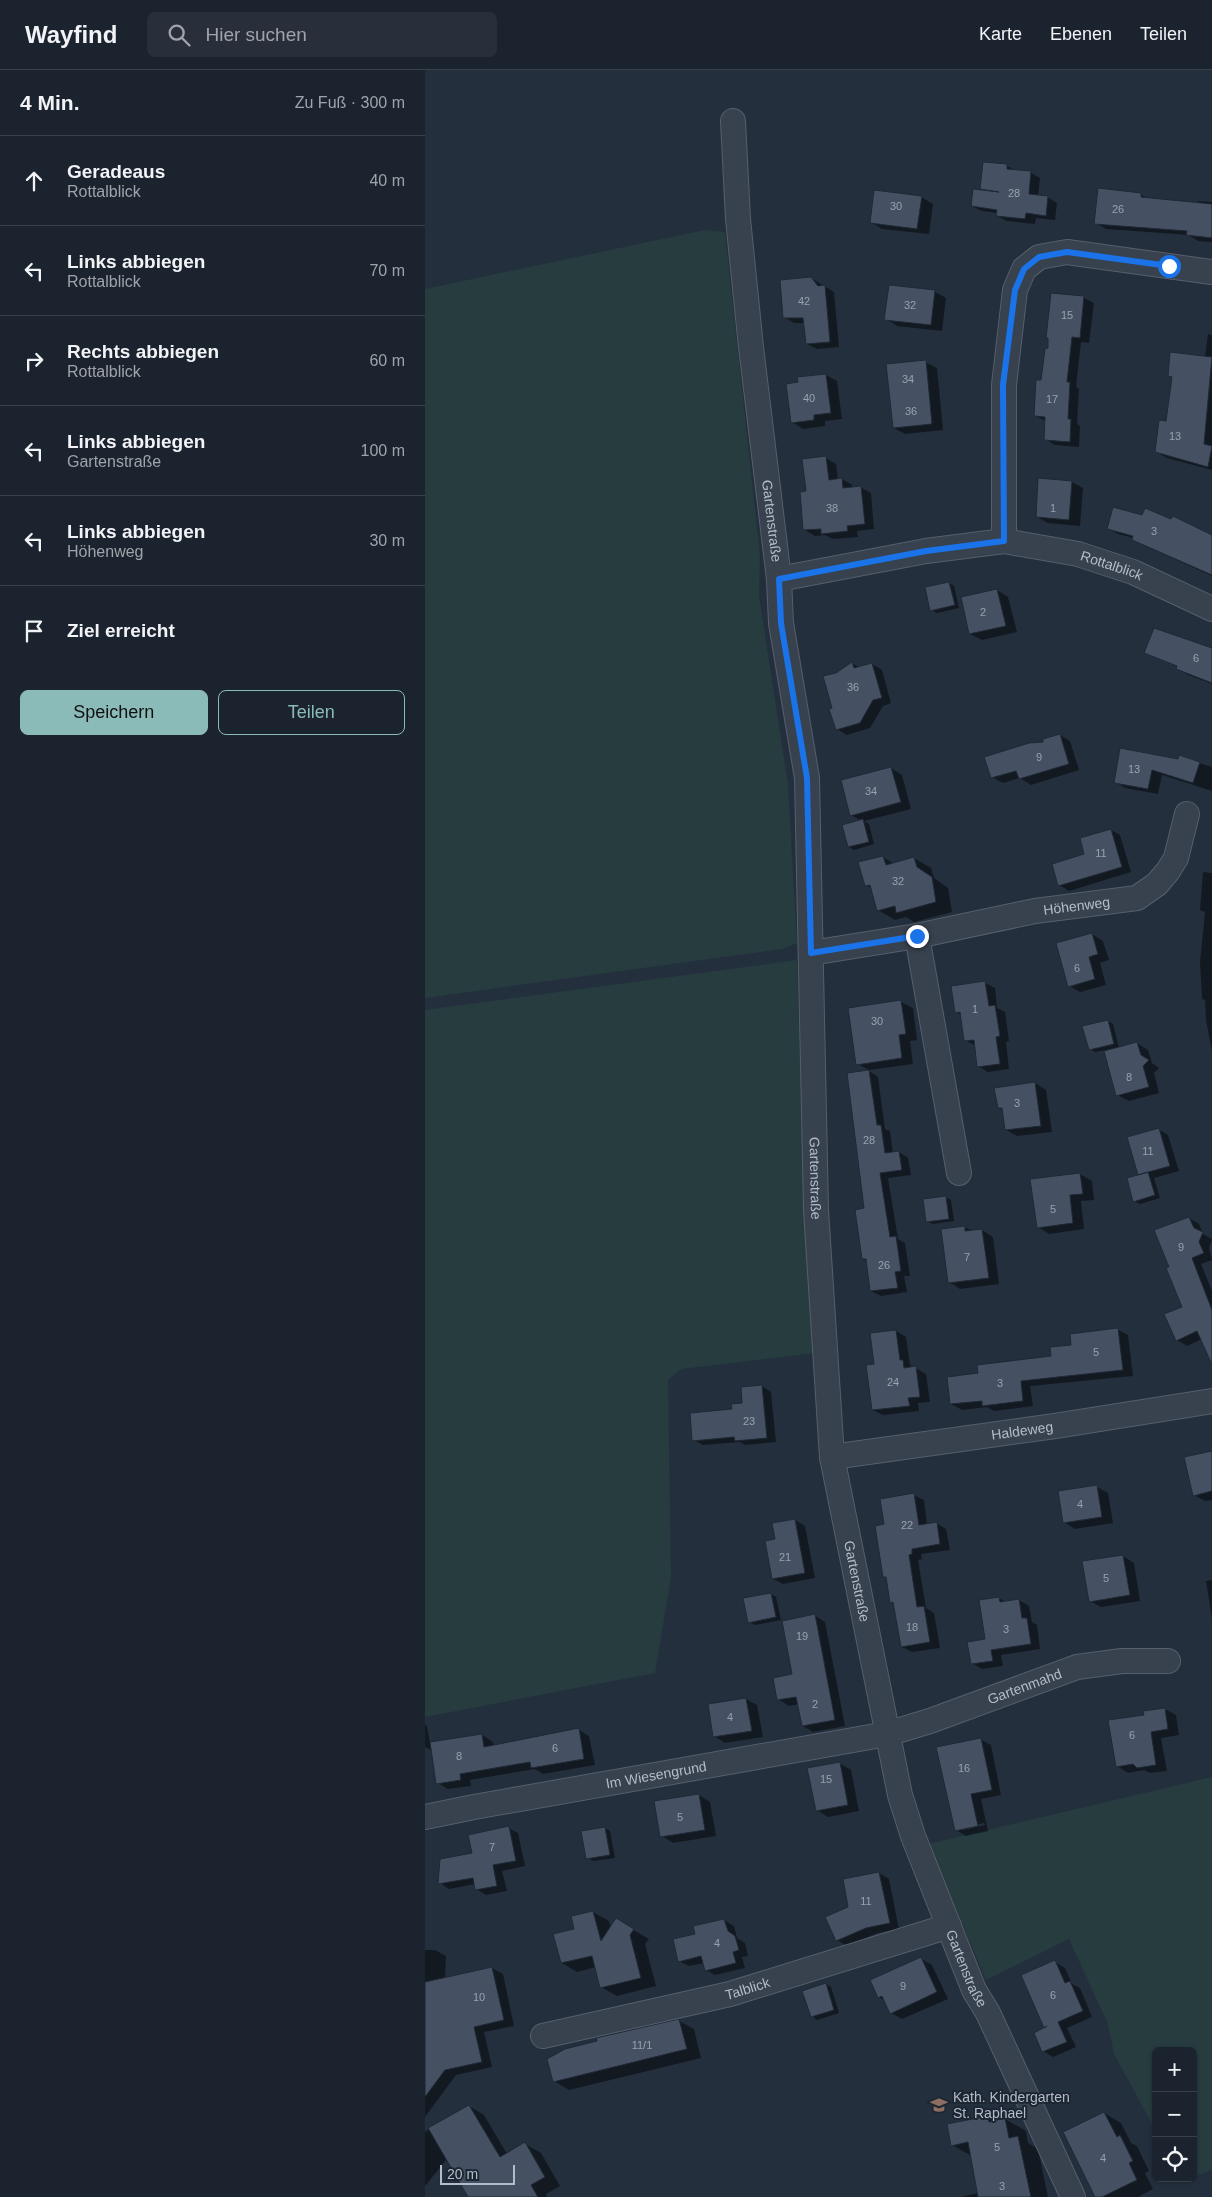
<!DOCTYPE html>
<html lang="de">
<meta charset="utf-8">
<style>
:root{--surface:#1b232e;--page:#282f3a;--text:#f1f3f6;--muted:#a0a4aa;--line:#39404a;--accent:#8bbbb9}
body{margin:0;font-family:Arial,sans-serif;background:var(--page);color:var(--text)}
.controls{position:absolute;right:15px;bottom:15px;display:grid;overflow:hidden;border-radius:8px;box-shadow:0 1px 4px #0004}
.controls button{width:45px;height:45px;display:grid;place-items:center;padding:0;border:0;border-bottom:1px solid var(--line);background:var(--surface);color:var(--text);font:25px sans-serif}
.scale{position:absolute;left:15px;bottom:12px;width:75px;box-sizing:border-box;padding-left:5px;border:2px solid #b4bcc9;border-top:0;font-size:14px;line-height:18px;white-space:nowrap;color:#b4bcc9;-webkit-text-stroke:4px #1d2633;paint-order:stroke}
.stop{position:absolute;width:15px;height:15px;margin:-11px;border:4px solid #1a73e8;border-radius:50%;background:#fff}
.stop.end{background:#1a73e8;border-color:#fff;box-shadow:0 1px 5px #0008}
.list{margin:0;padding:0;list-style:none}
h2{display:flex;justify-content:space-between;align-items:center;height:65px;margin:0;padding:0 20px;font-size:21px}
h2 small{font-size:16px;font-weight:400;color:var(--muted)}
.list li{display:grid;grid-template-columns:32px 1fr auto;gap:15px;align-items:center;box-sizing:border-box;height:90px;padding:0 20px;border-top:1px solid var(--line)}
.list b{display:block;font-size:19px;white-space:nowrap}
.list p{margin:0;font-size:16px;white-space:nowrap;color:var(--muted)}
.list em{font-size:16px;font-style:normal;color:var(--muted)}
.actions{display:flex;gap:10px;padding:15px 20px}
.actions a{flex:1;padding:11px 0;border:1px solid var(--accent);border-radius:8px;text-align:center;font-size:18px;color:var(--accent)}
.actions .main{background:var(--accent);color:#111}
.icon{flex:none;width:28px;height:28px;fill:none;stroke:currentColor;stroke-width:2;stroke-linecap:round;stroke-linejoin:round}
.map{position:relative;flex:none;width:787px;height:2127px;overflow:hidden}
header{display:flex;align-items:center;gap:30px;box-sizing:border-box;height:70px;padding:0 25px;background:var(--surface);border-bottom:1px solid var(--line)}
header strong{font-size:24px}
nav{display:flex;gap:28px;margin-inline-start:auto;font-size:18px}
.search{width:350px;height:45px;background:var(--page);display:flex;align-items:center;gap:12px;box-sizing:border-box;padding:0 18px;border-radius:8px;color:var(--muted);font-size:19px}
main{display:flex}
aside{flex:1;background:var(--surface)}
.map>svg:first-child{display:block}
</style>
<header>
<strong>Wayfind</strong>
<div class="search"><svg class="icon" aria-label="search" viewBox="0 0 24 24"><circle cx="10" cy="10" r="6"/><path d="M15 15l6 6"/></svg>Hier suchen</div>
<nav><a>Karte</a><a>Ebenen</a><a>Teilen</a></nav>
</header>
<main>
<aside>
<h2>4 Min.<small>Zu Fuß · 300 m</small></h2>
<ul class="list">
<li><svg class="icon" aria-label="ahead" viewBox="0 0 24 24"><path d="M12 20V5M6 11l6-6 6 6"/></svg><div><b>Geradeaus</b><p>Rottalblick</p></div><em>40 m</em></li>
<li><svg class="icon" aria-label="left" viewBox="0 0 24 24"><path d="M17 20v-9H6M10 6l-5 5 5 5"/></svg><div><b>Links abbiegen</b><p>Rottalblick</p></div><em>70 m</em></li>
<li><svg class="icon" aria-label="right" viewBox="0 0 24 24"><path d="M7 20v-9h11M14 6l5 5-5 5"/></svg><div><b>Rechts abbiegen</b><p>Rottalblick</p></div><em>60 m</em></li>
<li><svg class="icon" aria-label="left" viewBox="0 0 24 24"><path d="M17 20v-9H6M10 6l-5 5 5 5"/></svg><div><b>Links abbiegen</b><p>Gartenstraße</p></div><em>100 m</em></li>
<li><svg class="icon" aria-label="left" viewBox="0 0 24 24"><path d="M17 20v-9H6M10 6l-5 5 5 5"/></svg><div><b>Links abbiegen</b><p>Höhenweg</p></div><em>30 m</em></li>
<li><svg class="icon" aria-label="arrive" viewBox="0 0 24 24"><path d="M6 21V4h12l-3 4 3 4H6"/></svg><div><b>Ziel erreicht</b></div></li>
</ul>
<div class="actions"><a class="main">Speichern</a><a>Teilen</a></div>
</aside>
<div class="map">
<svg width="787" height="2127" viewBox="0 0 787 2127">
<rect width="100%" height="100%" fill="#242f3e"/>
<path fill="#263c3f" d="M280,160l20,2 35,323 -1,41 29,188 9,159 -15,6 -357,49v-709z
M372,890l7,241 11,152 -134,16 -13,11 3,198 -16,95 -230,44v-707z
M787,1707v393l-19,7v-126h-37v80l-42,-77 -6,-30 -39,-85 -83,41 -58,-136z"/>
<path fill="#0007" fill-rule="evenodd" d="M559,93l23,3 10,5 14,2 9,5 -2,18 9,1 10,6 -2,17 -19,-2 -1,6 -28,-3 -10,-5 1,-3 -16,-2 -10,-5 17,-14 -7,-4z
M674,120l42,5 8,4 49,5v-3l14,1v40l-14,-1 -9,-6 -83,-6 -10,-6z
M496,127l12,7 -4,30 -47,-5 -11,-7z
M386,208l23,14 5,55 -22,2 -10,-5 -2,-21h-11l-10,-6z
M510,222l11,6 -4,33 -45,-5 -11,-7z
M627,224l32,4 10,5 -5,40 -8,-1 -5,45 3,2 -2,35 3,2 -1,21 -24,-2 -10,-6 1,-18 -11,-5 14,-67v-10l-2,-1z
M783,264l4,1v135l-45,-12 -11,-6 11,-30 6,-44 -4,-2 36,-19z
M500,292l12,6 6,62 -38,4 -11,-6z
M401,305l11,6 5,38 -17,2v5l-22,3 -11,-7z
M401,388l10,6 2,16 4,-1 10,6 1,3 7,-1 11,6 3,36 -17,2 1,6 -25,2 -8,-4 -10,1 -10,-6 2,-38z
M647,412l11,6 -3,38 -32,-3 -11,-6z
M683,458l104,8v40l-69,-31 -9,-7 -16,-4z
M524,513l5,3 5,22 -22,5 -6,-3z
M572,520l11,7 9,35 -35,8 -12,-6z
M787,579v35l-26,-10 -8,-7 -32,-15z
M427,593l8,5 12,-4 10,6 9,33 -8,3 -13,22 -23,7 -10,-6 -3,-20 2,-35z
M635,665l10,6 9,29 -48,15 -11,-7 -17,5 -11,-6 52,-34z
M755,687l32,10v24l-50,-16 -4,19 -33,-6 -10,-6 63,-21z
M466,698l11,7 9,34 -47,12 5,3 5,20 -20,6 -5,-3 13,-26 -11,-6z
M686,760l9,5 11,37 -62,19 -10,-6z
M458,787l11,7 20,-6 17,10 3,10 14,10 4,24 -38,10 -8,-5 -11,3 -17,-10 -5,-21 -7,-4z
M778,802l9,1v178l-6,-31 -1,-20 -3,-1 -2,-37 5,-50 -5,-2z
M667,864l11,7 6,19 -9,3 6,22 -26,7 -11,-6z
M560,913l10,5 2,20 8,4 4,29 -3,1 3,27 -21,3 -10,-6 -2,-20 -11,-6 -3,-25 -6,-3z
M476,932l12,6 4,32 -7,1 3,23 -44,6 -11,-6z
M683,951l5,3 6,24 18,-5 11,7 4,13 7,5 -5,5 5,20 -30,8 -12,-6 -11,-45 -11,2 -5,-3z
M444,1001l9,6 7,52 5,2 3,22 6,-1 9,6 3,17 -23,3 10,61 7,4 5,33h-6l3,16 -26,4 -10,-5 -3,-30 -5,-2z
M610,1013l11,7 6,42 -35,4 -11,-6 -3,-20 -4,-3z
M733,1059l10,6 11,36 -25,7 6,20 -20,6 -6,-3z
M655,1104l12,7 2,19 -13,1 3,28 -35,5 -11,-7 -7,-47z
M521,1127l5,3 3,21 -21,3 -6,-3z
M764,1148l10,6 4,10 9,5 -3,9 3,12 -11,4 11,27v70l-10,-22 -15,7 -10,-6 6,-33 -12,-39z
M540,1157l7,4 10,-1 11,7 6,47 -39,5 -11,-7z
M692,1259l11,6 5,41 -103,10 3,20 -39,5 -7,-4 -25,3 -11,-6 28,-30 74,-17 19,-11z
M471,1261l10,6 4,28 16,9 4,28 -12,1 1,8 -36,4 -10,-5 2,-45z
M337,1316l9,6 5,50 -31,3 -5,-3 -37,3 -9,-5 50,-36z
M787,1383v47l-7,1 -11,-6z
M672,1417l11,6 5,30 -38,6 -11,-7z
M488,1425l11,5 3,25 9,-2 10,6 4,21 -29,4 1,5 -4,1 8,48 8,5 6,35 -28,4 -10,-5 -7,-43 -4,-2 -6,-77z
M370,1450l10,6 10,52 -32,6 -10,-5 4,-39z
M698,1486l11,7 6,38 -39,6 -11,-6z
M787,1510v39l-6,-38z
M346,1524l5,3 5,23 -26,5 -6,-3z
M574,1528l6,4 14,-2 10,6 3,16 5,3 3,24 -39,6 2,11 -21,3 -10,-6 14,-22z
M389,1545l11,7 20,104 -32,6 -10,-6 -4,-22 -10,2 -11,-7 16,-23z
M321,1629l11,6 6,32 -38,6 -11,-7z
M740,1639l11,6 3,20 -18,3 6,33 -17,2 -6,-3 -16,3 -11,-7 28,-50z
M0,1655l2,1 3,17 52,-8 11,7 1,5 85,-17 10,6 6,29 -52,9 -8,-5 -65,11 1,6 -23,3 -10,-6 -5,-32 -8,-4z
M555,1669l11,6 10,50 -20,4 7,32 -22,5 -10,-6zM559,1753l1,2 -22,5v-2z
M414,1693l12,7 8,41 -31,6 -11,-7z
M274,1725l11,7 6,34 -43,7 -11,-7z
M83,1758l10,5 7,33 -23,5 5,20 -21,4 -10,-6 -1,-5 -26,5 -9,-6z
M180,1758l5,3 5,27 -22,3 -5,-3z
M454,1803l10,6 10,50 -22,4 -30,13 -10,-6 13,-32z
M168,1842l16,9 2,7 5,-8 33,19 -4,5 11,42 -39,10 -16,-9 -5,-20 -19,5 -15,-9z
M299,1850l10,6 3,12 8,5 3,13 -6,1 3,11 -30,7 -9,-5 -2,-7 -15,3 -10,-5 18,-27z
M0,1880h10l11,6 -1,22 47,-10 11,6 11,52 -30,6 8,35 -36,8 -31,42z
M496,1889l11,6 16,34 -46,20 -11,-6 -6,-12 -6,-4z
M630,1892l10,6 7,16 8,4 12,29 -25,11 9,19 -23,10 -10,-6z
M401,1914l5,3 8,26 -22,7 -5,-4z
M254,1951l15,8 7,29 -132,32 -15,-9 44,-40z
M44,2036l15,9 23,39 18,-10 16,9 19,33 -14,8 1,3h-77l-23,-38 -22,27v-54z
M679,2043l17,10 10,20 6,3 12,25 -4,2 8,16 -15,8h-42z
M563,2047l7,5 10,-3 21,12 2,12 10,6 10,48h-88l19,-4 -7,-37 -20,-11z"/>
<path fill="#455162" stroke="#1f2835" d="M558,92l24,2v5l24,2 -2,23 19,2 -2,20 -20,-3 -1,6 -29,-3 1,-6 -26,-4 2,-17 26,3 -19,-3z
M673,118l43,5v4l71,7v34l-26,-3 1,-4 -93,-7z
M449,120l48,6 -5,33 -47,-6z
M386,207l7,9 7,-1 5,57 -24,2 -3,-26h-20l-3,-38z
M464,215l46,5 -4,35 -47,-5z
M626,223l33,3 -4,42 -8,-1 -5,45h3l-2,37h3l-1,23 -26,-2 1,-23 -11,-1 2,-36h5l4,-31 3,-1v-10h-2z
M745,282l42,5 -8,87 8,2 -4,21 -53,-15 4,-32 7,1 6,-44 -4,-1z
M501,290l6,64 -39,4 -7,-64z
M401,304l5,39 -17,2v5l-23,3 -5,-39 12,-2 -1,-5z
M401,386l3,24 13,-2 1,10 18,-2 4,38 -18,2 1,5 -27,3v-5l-18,1 -3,-38 6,-1 -4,-32z
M613,408l34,3 -3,39 -33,-3z
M688,437l29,8 3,-7 26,11 2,-3 39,19v40l-80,-35 1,-4 -26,-7z
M524,512l6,23 -25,6 -5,-24z
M572,519l9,37 -37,8 -8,-37z
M729,558l58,20v35l-36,-14 1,-3 -33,-13z
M427,592l2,6 18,-5 10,35 -9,2 -13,23 -24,7 -7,-21 3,-1 -9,-32 13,-3z
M635,664l9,30 -50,15 -3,-8 -25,7 -7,-21 45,-14 14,-1v-3z
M695,678l58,11 1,-4 21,7 -7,21 -41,-13 -4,19 -34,-6z
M466,697l10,35 -51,14 -9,-36z
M438,749l6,23 -21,5 -6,-22z
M686,759l11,38 -64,19 -6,-22 32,-10 -4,-16z
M458,786l3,9 28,-8 3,10 15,10 4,25 -40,11 -1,-7 -18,5 -7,-26 -5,1 -7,-24z
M667,863l6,21 -9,3 6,22 -27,8 -12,-44z
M560,911l4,25 6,-1 5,31 -4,1 4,27 -23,3 -3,-27 -10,1 -4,-29 -5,1 -4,-27z
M476,930l5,34 -7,1 3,23 -46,7 -8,-57z
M683,950l6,24 -25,6 -7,-24z
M712,972l4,13 8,5 -6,6 6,21 -33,9 -12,-45z
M444,1000l8,55h4l4,28 14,-2 3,19 -22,3 10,64 6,-1 5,35 -6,1 3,16 -28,3 -4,-32h-4l-7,-49 9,-2 -17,-135z
M610,1012l6,44 -36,4 -3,-22h-4l-4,-20z
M734,1058l11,38 -32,9 -11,-38z
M723,1102l7,23 -22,7 -6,-24z
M655,1103l3,21 -13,1 3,28 -36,5 -7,-49z
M521,1126l3,23 -23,3 -3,-23z
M764,1147l5,11 9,4 -4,10 5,11 -12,5 20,52v55l-15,-34 -21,10 -12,-27 18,-7 -16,-39 3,-1 -15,-37z
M540,1156v5l17,-2 7,49 -41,5 -7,-54z
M693,1258l5,42 -102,11 2,20 -41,5v-5l-32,3 -3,-27 31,-4 -1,-8 74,-9 -1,-9 21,-2 -1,-11z
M471,1260l4,30h3l1,8 12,-2 4,31 -12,1 2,8 -38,4 -6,-45 8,-1 -4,-31z
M337,1315l5,53 -32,3 -1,-4 -42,4 -2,-28 42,-4 -1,-5 11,-1 -1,-16z
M787,1381v40l-19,5 -9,-39z
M672,1415l5,32 -39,6 -5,-32z
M489,1423l5,32 18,-3 3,22 -28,5v5l-3,1 8,52 7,-1 6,36 -29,5 -8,-45 -3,1 -4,-26h-3l-8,-51 9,-2 -4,-25z
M370,1449l10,54 -33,6 -7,-38 10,-2 -3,-16z
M698,1485l7,40 -41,7 -7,-41z
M346,1523l5,24 -28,6 -5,-25z
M574,1527l1,5 19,-3 3,19h5l4,26 -40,6 2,11 -22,3 -4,-22 18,-3 -6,-39z
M390,1544l20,106 -33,6 -6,-29 -19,3 -4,-22 19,-4 -10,-53z
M321,1628l6,33 -39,6 -5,-33z
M740,1638l3,21 -17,3 5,33 -19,3 -4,-4 -17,3 -8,-47 36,-5 -1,-4z
M154,1658l5,31 -53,9 -1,-6 -70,12 1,6 -25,4 -6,-42 52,-8 2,13z
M556,1668l11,52 -21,4 7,32 -23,5 -19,-84z
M415,1692l8,43 -32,6 -9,-43z
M274,1724l6,36 -45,7 -6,-36z
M84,1756l7,35 -23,4 4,21 -22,4 -2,-12 -35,6 2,-25 32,-6 -4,-18z
M180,1757l5,28 -24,4 -5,-28z
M454,1802l11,51 -24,5 -30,13 -11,-24 23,-10 -5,-28z
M168,1841l8,30 15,-23 18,11 -4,6 11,43 -41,10 -8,-32 -31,7 -8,-29 21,-5 -3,-13z
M299,1849l4,12 7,5 4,14 -6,2 3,11 -31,8 -4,-15 -23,6 -5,-23 22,-5 -2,-8z
M496,1887l16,35 -47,22 -8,-18 -4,2 -8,-18z
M630,1890l10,23 5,-2 13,30 -25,11 9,20 -25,10 -8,-19 13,-7 -3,2 -23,-53z
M67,1897l12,53 -30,7 8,35 -37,8 -20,27v-115z
M401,1913l8,27 -23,7 -9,-26z
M254,1949l8,30 -134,33 -6,-23 18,-10 32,-8 -1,-3z
M44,2035l31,52 25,-15 20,35 -14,8 7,12h-70l-40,-69z
M679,2042l13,25 3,-2 13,26 -4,2 8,17 -35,17h-7l-32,-65z
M563,2046l1,6 16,-4 4,20 9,-2 13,61h-53l-10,-55 -17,4 -4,-22z"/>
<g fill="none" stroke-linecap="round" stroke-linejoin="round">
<g stroke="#565f6c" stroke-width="26">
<g id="minor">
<path id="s1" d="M308,51l5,98 13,128 28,232 2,44 26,155 9,432 16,247 68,338 13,41 61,154 14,23 85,184"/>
<path d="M579,471v-156l11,-95 9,-21 15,-12 28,-5 145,20"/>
<path id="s2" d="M354,509l147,-28 78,-10 74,13 55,18 79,37"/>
<path d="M492,866l42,237"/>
<path id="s3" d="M386,883l106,-17 118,-25 102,-13 20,-14 11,-13 8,-13 11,-44"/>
<path id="s4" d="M407,1387l223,-31 157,-25"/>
<path id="s5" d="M0,1747l49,-10 413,-73 43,-13 147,-54 45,-6h46"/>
<path id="s6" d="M118,1966l187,-42 219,-68"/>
</g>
</g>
<use href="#minor" stroke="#38414e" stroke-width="24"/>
</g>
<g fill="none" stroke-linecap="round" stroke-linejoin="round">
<path stroke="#1a73e8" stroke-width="6" d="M492,866l-106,17 -4,-175 -26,-155 -2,-44 147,-28 78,-10 -1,-156 12,-95 9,-21 15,-12 28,-5 102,14"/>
</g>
<defs>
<g id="school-bare" transform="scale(1.35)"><path d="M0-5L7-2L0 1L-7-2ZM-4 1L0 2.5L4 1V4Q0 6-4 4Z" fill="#8d6e63" stroke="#1d2633" stroke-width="2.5" paint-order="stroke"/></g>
</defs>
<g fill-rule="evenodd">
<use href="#school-bare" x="514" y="2035"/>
</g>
<g text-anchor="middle" stroke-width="4" stroke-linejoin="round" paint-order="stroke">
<g font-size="11" fill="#98a1af">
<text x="589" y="127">28</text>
<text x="471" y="140">30</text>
<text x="693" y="143">26</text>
<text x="379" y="235">42</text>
<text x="485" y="239">32</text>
<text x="642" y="249">15</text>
<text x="483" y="313">34</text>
<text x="384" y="332">40</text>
<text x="627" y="333">17</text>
<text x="486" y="345">36</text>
<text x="750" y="370">13</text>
<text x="407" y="442">38</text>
<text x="628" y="442">1</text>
<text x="729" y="465">3</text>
<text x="558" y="546">2</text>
<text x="771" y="592">6</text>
<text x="428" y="621">36</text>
<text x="614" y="691">9</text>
<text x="709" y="703">13</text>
<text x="446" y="725">34</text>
<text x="676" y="787">11</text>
<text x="473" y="815">32</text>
<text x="652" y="902">6</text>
<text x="550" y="943">1</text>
<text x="452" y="955">30</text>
<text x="704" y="1011">8</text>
<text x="592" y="1037">3</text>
<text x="444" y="1074">28</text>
<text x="723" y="1085">11</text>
<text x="628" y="1143">5</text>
<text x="756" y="1181">9</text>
<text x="542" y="1191">7</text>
<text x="459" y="1199">26</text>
<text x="671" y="1286">5</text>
<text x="468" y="1316">24</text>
<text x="575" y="1317">3</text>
<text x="324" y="1355">23</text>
<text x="655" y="1438">4</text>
<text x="482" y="1459">22</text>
<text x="360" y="1491">21</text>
<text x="681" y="1512">5</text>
<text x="487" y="1561">18</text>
<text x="581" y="1563">3</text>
<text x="377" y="1570">19</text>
<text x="390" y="1638">2</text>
<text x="305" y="1651">4</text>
<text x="707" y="1669">6</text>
<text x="130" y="1682">6</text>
<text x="34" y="1690">8</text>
<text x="539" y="1702">16</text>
<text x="401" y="1713">15</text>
<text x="255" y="1751">5</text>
<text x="67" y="1781">7</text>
<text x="441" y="1835">11</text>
<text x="292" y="1877">4</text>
<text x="478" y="1920">9</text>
<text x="628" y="1929">6</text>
<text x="54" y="1931">10</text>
<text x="217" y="1979">11/1</text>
<text x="572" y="2081">5</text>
<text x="678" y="2092">4</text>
<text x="577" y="2120">3</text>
</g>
<g font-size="14" fill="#b4bcc9" stroke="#1d2633">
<text dy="5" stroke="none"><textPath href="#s1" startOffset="402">Gartenstraße</textPath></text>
<text dy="5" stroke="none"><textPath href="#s2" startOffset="339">Rottalblick</textPath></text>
<text dy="5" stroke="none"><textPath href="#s3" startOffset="270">Höhenweg</textPath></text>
<text dy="5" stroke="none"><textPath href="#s1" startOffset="1062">Gartenstraße</textPath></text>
<text dy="5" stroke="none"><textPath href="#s4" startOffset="192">Haldeweg</textPath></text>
<text dy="5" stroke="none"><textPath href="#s1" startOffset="1468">Gartenstraße</textPath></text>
<text dy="5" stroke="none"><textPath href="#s5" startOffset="615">Gartenmahd</textPath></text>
<text dy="5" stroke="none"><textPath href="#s5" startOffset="235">Im Wiesengrund</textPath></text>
<text dy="5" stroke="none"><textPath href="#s1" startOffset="1872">Gartenstraße</textPath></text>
<text dy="5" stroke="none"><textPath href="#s6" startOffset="210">Talblick</textPath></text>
</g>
<g font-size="14" fill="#b4bcc9" stroke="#1d2633" text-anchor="start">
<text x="528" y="2032">Kath. Kindergarten<tspan x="528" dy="16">St. Raphael</tspan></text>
</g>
</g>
</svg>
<div class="controls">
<button>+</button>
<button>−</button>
<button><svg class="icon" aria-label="locate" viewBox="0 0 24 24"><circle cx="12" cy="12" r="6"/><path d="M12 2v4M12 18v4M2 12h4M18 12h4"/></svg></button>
</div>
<div class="scale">20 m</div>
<div class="stop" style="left:744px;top:196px"></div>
<div class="stop end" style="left:492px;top:866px"></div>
</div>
</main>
